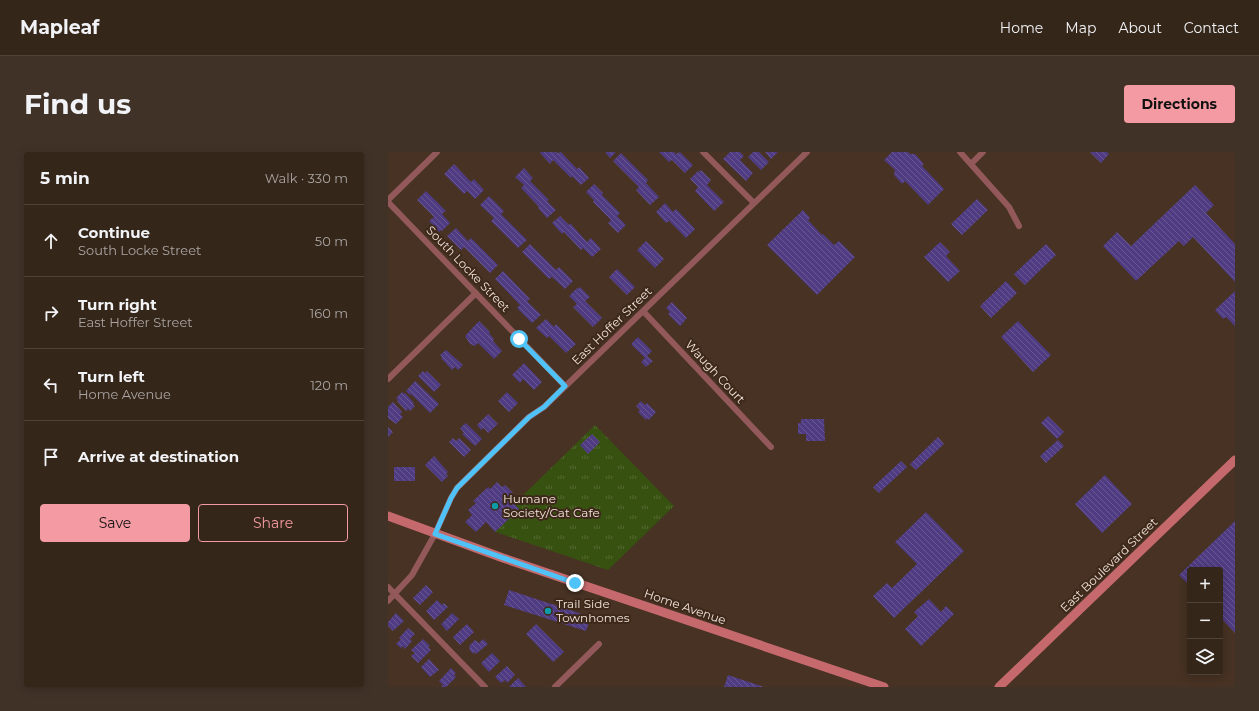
<!DOCTYPE html>
<meta charset="utf-8">
<style>
:root{--surface:#35261a;--page:#403227;--text:#f1f3f6;--muted:#aaa5a2;--line:#4f4339;--accent:#f49aa2}
body{margin:0;font-family:Montserrat,sans-serif;background:var(--page);color:var(--text)}
.controls{position:absolute;right:12px;bottom:12px;display:grid;overflow:hidden;border-radius:4px;box-shadow:0 2px 10px #0003}
.controls button{width:36px;height:36px;display:grid;place-items:center;padding:0;border:0;border-bottom:1px solid var(--line);background:var(--surface);color:var(--text);font:20px sans-serif}
.stop{position:absolute;width:12px;height:12px;margin:-9px;border:3px solid #4fc3f7;border-radius:50%;background:#fff}
.stop.end{background:#4fc3f7;border-color:#fff;box-shadow:0 1px 4px #0008}
.list{margin:0;padding:0;list-style:none}
h2{display:flex;justify-content:space-between;align-items:center;height:52px;margin:0;padding:0 16px;font-size:17px}
h2 small{font-size:13px;font-weight:400;color:var(--muted)}
.list li{display:grid;grid-template-columns:26px 1fr auto;gap:12px;align-items:center;box-sizing:border-box;height:72px;padding:0 16px;border-top:1px solid var(--line)}
.list b{display:block;font-size:15px;white-space:nowrap}
.list p{margin:0;font-size:13px;white-space:nowrap;color:var(--muted)}
.list em{font-size:13px;font-style:normal;color:var(--muted)}
.actions{display:flex;gap:8px;padding:12px 16px}
.actions a{flex:1;padding:9px 0;border:1px solid var(--accent);border-radius:4px;text-align:center;font-size:14px;color:var(--accent)}
.actions .main{background:var(--accent);color:#111}
.icon{flex:none;width:22px;height:22px;fill:none;stroke:currentColor;stroke-width:2;stroke-linecap:round;stroke-linejoin:round}
.map{position:relative;flex:none;width:847px;height:535px;overflow:hidden;border-radius:4px}
header{display:flex;align-items:center;gap:24px;box-sizing:border-box;height:56px;padding:0 20px;background:var(--surface);border-bottom:1px solid var(--line)}
header strong{font-size:19px}
nav{display:flex;gap:22px;margin-inline-start:auto;font-size:14px}
.intro{display:flex;align-items:center;justify-content:space-between;box-sizing:border-box;height:96px;padding:0 24px}
h1{margin:0;font-size:28px}
.button{padding:10px 18px;border-radius:4px;background:var(--accent);color:#111;font-size:14px;font-weight:700}
main{display:flex;gap:24px;padding:0 24px}
aside{flex:1;background:var(--surface);border-radius:4px;box-shadow:0 2px 10px #0003}
.map>svg:first-child{display:block}
</style>
<header>
<strong>Mapleaf</strong>
<nav><a>Home</a><a>Map</a><a>About</a><a>Contact</a></nav>
</header>
<div class="intro"><h1>Find us</h1><a class="button">Directions</a></div>
<main>
<aside>
<h2>5 min<small>Walk · 330 m</small></h2>
<ul class="list">
<li><svg class="icon" aria-label="ahead" viewBox="0 0 24 24"><path d="M12 20V5M6 11l6-6 6 6"/></svg><div><b>Continue</b><p>South Locke Street</p></div><em>50 m</em></li>
<li><svg class="icon" aria-label="right" viewBox="0 0 24 24"><path d="M7 20v-9h11M14 6l5 5-5 5"/></svg><div><b>Turn right</b><p>East Hoffer Street</p></div><em>160 m</em></li>
<li><svg class="icon" aria-label="left" viewBox="0 0 24 24"><path d="M17 20v-9H6M10 6l-5 5 5 5"/></svg><div><b>Turn left</b><p>Home Avenue</p></div><em>120 m</em></li>
<li><svg class="icon" aria-label="arrive" viewBox="0 0 24 24"><path d="M6 21V4h12l-3 4 3 4H6"/></svg><div><b>Arrive at destination</b></div></li>
</ul>
<div class="actions"><a class="main">Save</a><a>Share</a></div>
</aside>
<div class="map">
<svg width="847" height="535" viewBox="0 0 847 535">
<defs>
<pattern id="park-tufts" width="24" height="20" patternUnits="userSpaceOnUse"><rect width="24" height="20" fill="#375111"/><path d="M3 7l-1-3M5 7V3M7 7l1-3M15 17l-1-3M17 17v-4M19 17l1-3" fill="none" stroke="#546a33"/></pattern>
<pattern id="building-back-hatch" width="6" height="6" patternUnits="userSpaceOnUse"><rect width="6" height="6" fill="#503c82"/><path d="M-1 5l2 2M0 0l6 6M5-1l2 2" fill="none" stroke="#6a5893"/></pattern>
</defs>
<rect width="100%" height="100%" fill="#473223"/>
<path fill="url(#park-tufts)" d="M207,273l79,81 -66,64 -113,-38 24,-23 -5,-5z"/>
<path fill="url(#building-back-hatch)" d="M153,0h15l1,1 4,-1 16,17 2,-2 10,11 -8,7 -9,-9 -1,2 -18,-18 -3,4 -10,-11z
M217,0h11l-6,6z
M271,0h15l2,2 4,-2 13,13 -8,8 -13,-13 -3,2z
M342,0h10l4,4 -4,4 13,13 -7,8 -23,-22z
M365,0h6l10,10 -8,8 -13,-13z
M377,0h13l-7,7z
M504,0h16l2,2h5l9,10 -2,2 22,23 -16,16 -23,-24 -3,3 -8,-9 1,-5 -11,-10z
M702,0h17l2,2 -8,9z
M233,1l27,27 -2,3 13,14 -9,8 -14,-15 3,-3 -26,-26z
M66,12l17,18 3,-3 10,11 -9,9 -8,-8 -3,3 -20,-20z
M136,16l9,10 -3,3 19,19 -2,1 9,9 -9,8 -9,-10 1,-1 -18,-19 3,-3 -9,-8z
M313,18l10,10 -4,5 17,17 -10,9 -19,-20 3,-4 -8,-8 8,-8 1,1z
M206,32l9,9 -1,2 18,18 -3,3 9,9 -8,8 -10,-10 3,-3 -18,-18 1,-2 -8,-8z
M807,33l19,20 -8,8 29,31v38l-42,-45 -9,9 -5,-5 -43,40 -33,-35 14,-14 14,14z
M38,39l20,20 -4,3 8,9 -8,8 -1,-1 -2,2 -10,-11 5,-4 -17,-17z
M101,44l15,15 -3,3 26,26 -9,8 -27,-27 3,-3 -14,-13z
M589,47l11,11 -26,25 -11,-11z
M277,51l8,9 3,-3 19,20 -9,9 -17,-17 -3,2 -10,-11z
M415,58l7,8 -2,2 14,15 1,-1 11,11 5,-4 16,16 -38,38 -50,-50z
M172,64l9,9 1,-2 17,19 4,-4 10,11 -9,8 -9,-9 -2,2 -17,-18 -2,2 -10,-11z
M68,76l12,13 3,-3 27,27 -8,8 -26,-26 -3,3 -14,-14z
M258,89l18,18 -9,9 -18,-18z
M552,90l10,10 -4,4 14,15 -12,11 -24,-25z
M142,92l26,26 3,-3 14,14 -8,8 -13,-12 -3,2 -27,-27z
M658,92l10,11 -31,30 -11,-11z
M229,117l18,18 -8,8 -18,-18z
M115,119l27,28 -3,2 14,14 -9,8 -15,-15 3,-3 -25,-26z
M618,129l11,12 -26,25 -11,-12z
M192,135l10,10 -5,4 17,17 -9,9 -20,-20 4,-3 -8,-8 8,-8 1,1z
M847,139v35l-9,-9 -3,2 -8,-9z
M284,150l15,16 -7,8 -12,-12 2,-2 -4,-4z
M158,167l8,8 2,-3 20,20 -10,9 -17,-17 -2,2 -11,-10z
M91,169l11,11 -1,1 5,6 -1,2 9,10 -8,8 -16,-16 -3,3 -5,-2 -5,-8z
M630,169l33,34 -18,17 -32,-35z
M250,185l14,14 -5,5 6,5 -7,6 -5,-5 4,-4 -14,-14z
M58,198l17,15 -5,5 -3,-3 -3,3 -11,-12 1,-1 -2,-2z
M136,211l18,19 -8,8 -11,-11 -3,4 -8,-8z
M35,219l2,2 2,-2 14,14 -7,7 -16,-16z
M27,229l24,23 -9,9 -19,-19 -1,1 -4,-4z
M14,240l2,2 1,-1 9,10 -1,2 2,1 -5,5 -2,-2 -2,2 -9,-10 1,-1 -2,-2z
M119,240l11,11 -9,9 -11,-11z
M253,249l4,4 2,-2 9,9 -7,8 -1,-2 -2,2 -8,-8 2,-2 -4,-4z
M5,250l9,10 -2,2 3,3 -7,7 -8,-6v-11z
M100,262l10,10 -10,9 -4,-5 -3,2 -4,-5z
M660,264l16,16 -7,7 -16,-16z
M413,267h23l1,22h-19v-7h-8v-11h3z
M78,271l16,16 -7,7 -13,-12 2,-1 -4,-5z
M0,275l5,5 -5,5z
M204,282l8,8 -12,12 -8,-9z
M550,285l6,7 -28,26 -6,-6z
M65,286l3,3 3,-3 12,12 -7,7 -15,-15z
M670,288l6,6 -18,17 -6,-7z
M46,304l14,16 -2,2 2,2 -6,6 -17,-17z
M513,309l6,6 -28,26 -6,-6z
M6,315h21v14h-21z
M717,323l27,29 -30,29 -27,-29z
M109,330l5,5 3,-2 8,8 -2,2 6,6 -3,3 5,5 -24,23 -9,-10 -10,10 -11,-10 7,-7 -4,-5 8,-7 -3,-2 15,-14 2,2z
M538,360l38,39 -70,67 -21,-22 14,-13 5,5 25,-24 -22,-22z
M847,369v112l-15,-16v-47h-30v16l-11,-11z
M38,433l7,7 -13,13 -7,-7z
M121,438l82,27 -5,14 -82,-26z
M541,447l12,13 5,-6 8,8 -33,32 -16,-17 13,-13 -4,-4z
M49,448l5,5 2,-2 4,4 -14,13 -8,-9z
M8,461l8,8 -11,10 -5,-5v-4z
M64,461l7,6 -12,12 -6,-7z
M79,472l7,8 -14,13 -7,-8z
M148,472l28,28 -11,10 -27,-28z
M20,476l7,6 -5,5 2,2 -7,8 -2,-3 -2,2 -5,-4 5,-5 -2,-1z
M35,487l7,7 -2,1 3,3 -13,13 -7,-7 4,-3 -4,-3z
M95,487l5,5 -12,10 -2,-2 -1,2 -4,-5 1,-1 -1,-2 6,-6 4,3z
M104,501l8,8 -11,11 -8,-9z
M41,507l10,11 -9,7 -9,-10z
M119,514l8,9 -8,8 -2,-3 -4,3 -6,-6z
M63,516l5,5 -2,2 2,2 -10,10h-3l-2,-1 2,-1 -4,-4z
M340,523l36,12h-40z
M130,526l8,9h-17z"/>
<g fill="none" stroke-linecap="round" stroke-linejoin="round">
<path stroke="#93595a" stroke-width="6" d="M315,0l51,51
M572,0l49,55 10,19
M583,12l12,-12
M0,48l49,-48
M0,50l177,184
M255,159l128,136
M0,227l88,-86
M0,435l97,100
M0,449l24,-26 23,-41 16,-36 6,-10 72,-71 15,-10 263,-255
M167,535l44,-43"/>
<path stroke="#c5696c" stroke-width="9" d="M0,364l115,42 381,129
M611,535l236,-227"/>
</g>
<g fill="none" stroke-linecap="round" stroke-linejoin="round">
<path stroke="#4fc3f7" stroke-width="5" d="M131,187l46,47 -21,21 -15,10 -72,71 -6,10 -16,36 140,49"/>
</g>
<g fill="#0f9aa8" stroke="#3d281a" stroke-width="1.5">
<circle cx="107" cy="354" r="4"/>
<circle cx="160" cy="459" r="4"/>
</g>
<g text-anchor="middle" stroke-width="4" stroke-linejoin="round" paint-order="stroke">
<g font-size="12" fill="#f1e3da" stroke="#3d281a">
<text transform="translate(80 117) rotate(46)" y="4">South Locke Street</text>
<text transform="translate(224 174) rotate(-44)" y="4">East Hoffer Street</text>
<text transform="translate(327 220) rotate(47)" y="4">Waugh Court</text>
<text transform="translate(721 413) rotate(-44)" y="4">East Boulevard Street</text>
<text transform="translate(297 455) rotate(19)" y="4">Home Avenue</text>
</g>
<g font-size="12" fill="#f1e3da" stroke="#3d281a" text-anchor="start">
<text x="115" y="351">Humane<tspan x="115" dy="14">Society/Cat Cafe</tspan></text>
<text x="168" y="456">Trail Side<tspan x="168" dy="14">Townhomes</tspan></text>
</g>
</g>
</svg>
<div class="controls">
<button>+</button>
<button>−</button>
<button><svg class="icon" aria-label="layers" viewBox="0 0 24 24"><path d="M12 4l9 5-9 5-9-5zM3 14l9 5 9-5"/></svg></button>
</div>
<div class="stop" style="left:131px;top:187px"></div>
<div class="stop end" style="left:187px;top:431px"></div>
</div>
</main>
